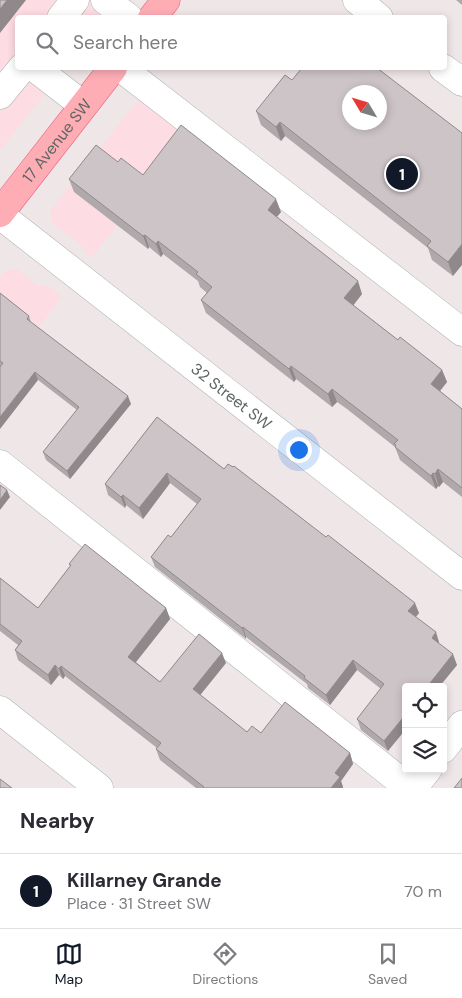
<!DOCTYPE html>
<meta charset="utf-8">
<style>
:root{--surface:#fff;--page:#f7f7f7;--text:#2b2b33;--muted:#7c7c81;--line:#e1e1e2;--accent:#111827}
body{margin:0;font-family:"DM Sans",sans-serif;background:var(--page);color:var(--text)}
.controls{position:absolute;right:15px;bottom:15px;display:grid;overflow:hidden;border-radius:5px;box-shadow:0 2px 8px #0003}
.controls button{width:45px;height:45px;display:grid;place-items:center;padding:0;border:0;border-bottom:1px solid var(--line);background:var(--surface);color:var(--text);font:25px sans-serif}
.compass{position:absolute;left:342px;top:85px;width:45px;height:45px;border-radius:50%;background:var(--surface);box-shadow:0 2px 8px #0003;rotate:308deg}
.you{position:absolute;left:298px;top:449px;width:18px;height:18px;margin:-12px;border:4px solid #fff;border-radius:50%;background:#1a73e8;box-shadow:0 0 0 8px #1a73e833}
.badge{display:grid;place-items:center;width:32px;height:32px;border-radius:50%;background:var(--accent);color:#fff;font-size:16px;font-weight:700}
.pin{position:absolute;translate:-50% -50%;border:2px solid #fff;box-shadow:0 1px 5px #0006}
.list{margin:0;padding:0;list-style:none}
h2{display:flex;justify-content:space-between;align-items:center;height:65px;margin:0;padding:0 20px;font-size:21px}
h2 small{font-size:16px;font-weight:400;color:var(--muted)}
.list li{display:grid;grid-template-columns:32px 1fr auto;gap:15px;align-items:center;box-sizing:border-box;height:75px;padding:0 20px;border-top:1px solid var(--line)}
.list b{display:block;font-size:19px;white-space:nowrap}
.list p{margin:0;font-size:16px;white-space:nowrap;color:var(--muted)}
.list em{font-size:16px;font-style:normal;color:var(--muted)}
.icon{flex:none;width:28px;height:28px;fill:none;stroke:currentColor;stroke-width:2;stroke-linecap:round;stroke-linejoin:round}
.map{position:relative;flex:none;width:462px;height:788px;overflow:hidden}
.search{position:absolute;background:var(--surface);box-shadow:0 2px 8px #0003;left:15px;right:15px;top:15px;height:55px;display:flex;align-items:center;gap:12px;box-sizing:border-box;padding:0 18px;border-radius:5px;color:var(--muted);font-size:19px}
.sheet{height:140px;background:var(--surface)}
nav{display:flex;justify-content:space-around;align-items:center;box-sizing:border-box;height:70px;border-top:1px solid var(--line);background:var(--surface);font-size:14px;color:var(--muted)}
nav a{display:grid;justify-items:center;gap:2px}
nav .on{color:var(--accent)}
.map>svg:first-child{display:block}
</style>
<div class="map">
<svg width="462" height="788" viewBox="0 0 462 788">
<rect width="100%" height="100%" fill="#efe6e7"/>
<path fill="#fddde3" d="M0,0h117l-13,17 -86,1v50h47l-63,80 -2,1z
M142,95l48,38 -98,124 -6,-4 -6,-9 -28,-21 -2,-12z
M17,269l20,16 12,1 13,11 -62,79v-99l5,-6z"/>
<g fill="none" stroke-linecap="round" stroke-linejoin="round">
<g stroke="#aeb5b3" stroke-width="29">
<g id="minor">
<path d="M105,0l24,18"/>
<path d="M357,0l22,18"/>
<path d="M61,18l14,-18"/>
<path d="M35,68l48,37"/>
<path d="M121,68l341,264"/>
<path d="M443,68l19,14"/>
<path d="M0,95l22,-27"/>
<path id="s1" d="M0,215l462,361"/>
<path d="M0,464l394,312 19,12"/>
<path d="M0,710l99,78"/>
<path d="M443,749l19,-24"/>
<path d="M413,788l15,-19"/>
</g>
</g>
<g stroke="#ef5f7f" stroke-width="29">
<g id="major">
<path d="M152,18l14,-18"/>
<path id="s2" d="M0,213l113,-145"/>
</g>
</g>
<use href="#minor" stroke="#fff" stroke-width="28"/>
<use href="#major" stroke="#feadb5" stroke-width="28"/>
</g>
<path fill="#b0a9ab" d="M456,0h6v5z
M292,80l170,53 -9,143 -21,-16 -4,-12 -143,-112 -4,5 -20,-16 -5,-14z
M118,162l25,13 138,37 -4,5 85,77 -9,11 45,35 44,30 5,12 -7,9 22,18v88l-19,-15 -4,5 -1,-1 -2,3 -36,-29 -5,-13 -48,-38 -10,-7 -5,5 -36,-28 -2,3 -88,-69 -5,-13 6,-7 -7,-6 -2,-6 -35,-27 -2,3 -12,-10 -1,2 -74,-57 -5,-13z
M0,293l29,23 2,6 100,82 -61,75 -24,-19 -3,-8 34,-42 -39,-30 -38,-14z
M157,417l67,52 195,144 -3,4 23,25v1l18,22 -18,22h-33l-18,64 -27,-21 -4,-11 24,-30 -24,-19 -27,35 -22,-17 -1,-4 -61,-47v2l-91,-72 -4,-10 20,-20 26,-33 -27,-21 -27,36 -17,-14 -1,3 -17,-13 -3,-11z
M69,564l97,44 4,11 -34,43 24,20 66,-19 -26,32 47,37 14,1 89,20 3,11 -12,17 2,6v1h-147l-36,-28 -4,-11 1,-1 -92,-72 -2,3 -4,-4 -8,10 -33,-25 -3,-10 3,-5 -18,-14v-53l38,30 32,-42z"/>
<path fill="#90898b" d="M7,0h19l-26,33v-24z
M280,122l5,14 -4,5 -5,-14z
M276,199l5,13 -9,10 -4,-12z
M145,235l4,12 -1,2 -5,-13z
M158,241l5,13 -2,3 -5,-13z
M462,244v21l-9,11 -5,-14z
M358,281l4,13 -13,17 -5,-13z
M291,366l5,13 -2,3 -5,-13z
M442,370l5,12 -12,15 -4,-13z
M35,372l3,8 -38,49v-12z
M332,389l5,13 -5,5 -4,-13z
M128,396l3,8 -61,75 -3,-8z
M438,469l5,13 -4,5 -4,-13z
M167,473l3,10 -27,36 -4,-11z
M433,473l5,13 -2,3 -5,-13z
M7,490l3,7 -10,13v-10z
M123,495l3,10 -1,3 -4,-11z
M415,603l4,10 -7,8 -4,-10z
M166,608l4,11 -38,48 -4,-10z
M243,627l3,10v2l-4,-11z
M436,632l3,10 -4,6 -3,-10z
M222,653l4,10 -29,36 -4,-10z
M453,654l4,11 -18,22h-12z
M353,660l4,10 -27,35 -4,-10z
M55,665l4,10 -8,10 -3,-10z
M61,666l4,10 -2,3 -4,-10z
M406,714v15l-18,22 -4,-10z
M350,753l3,11 -12,17 2,6v1h-12l4,-15z"/>
<path fill="#cdc4c7" stroke="#90898b" fill-rule="evenodd" d="M0,0h7l-7,9z
M302,68h75l85,65v111l-14,18 -21,-16 4,-5 -151,-119 -4,5 -20,-16 29,-36 7,5zM350,92h30v30h-30z
M181,125l95,74 -8,11 90,71 -14,17 54,42 2,-3 42,33 -11,14 31,25v79l-24,-19 -3,5 -2,-1 -2,3 -36,-29 1,-2 -2,-1 4,-4 -56,-43 -10,-8 -4,5 -37,-28 -2,3 -88,-69 11,-13 -16,-13 2,-2 -40,-31 -2,3 -11,-9 -2,1 -74,-57 27,-34 22,17 3,-4 22,17z
M0,293l29,23 -2,3 101,77 -61,75 -24,-19 36,-45 -44,-35 -35,45v-50l3,-4 -3,-2z
M157,417l67,52 4,-5 5,3 1,-1 92,71 2,-2 87,68 -7,8 28,21 -4,6 21,16 -26,33h-21v27l-22,27 -27,-22 27,-35 -31,-24 -27,35 -22,-17 1,-2 -62,-49 -1,1 -91,-71 17,-22 3,2 30,-38 -34,-26 -28,35 -16,-13 -2,2 -16,-13z
M0,485l7,5 -7,10z
M85,544l81,64 -38,49 32,25 39,-48 23,19 -29,36 54,43 5,-6 9,7 24,-31 65,51 -15,20 5,4 -9,11h-128l1,-1 -48,-38 5,-6 -100,-77 -2,3 -4,-4 -7,10 -33,-25 7,-9 -22,-17v-46l38,30 33,-43 -2,-1z
M462,778v10h-8z
M0,779l12,9h-12z"/>
<g text-anchor="middle" stroke-width="5" stroke-linejoin="round" paint-order="stroke">
<g font-size="16" fill="#5d6663" stroke="#fff">
<text dy="6" stroke="none"><textPath href="#s2" startOffset="92">17 Avenue SW</textPath></text>
<text dy="6" stroke="none"><textPath href="#s1" startOffset="294">32 Street SW</textPath></text>
</g>
</g>
</svg>
<div class="controls">
<button><svg class="icon" aria-label="locate" viewBox="0 0 24 24"><circle cx="12" cy="12" r="6"/><path d="M12 2v4M12 18v4M2 12h4M18 12h4"/></svg></button>
<button><svg class="icon" aria-label="layers" viewBox="0 0 24 24"><path d="M12 4l9 5-9 5-9-5zM3 14l9 5 9-5"/></svg></button>
</div>
<svg class="compass" viewBox="-18 -18 36 36"><path d="M0-13l5 13h-10z" fill="#e53935"/><path d="M0 13l5-13h-10z" fill="#7c7c81"/></svg>
<div class="you"></div>
<div class="pin badge" style="left:402px;top:174px">1</div>
<div class="search"><svg class="icon" aria-label="search" viewBox="0 0 24 24"><circle cx="10" cy="10" r="6"/><path d="M15 15l6 6"/></svg>Search here</div>
</div>
<section class="sheet">
<h2>Nearby<small></small></h2>
<ul class="list">
<li><span class="badge">1</span><div><b>Killarney Grande</b><p>Place · 31 Street SW</p></div><em>70 m</em></li>
</ul>
</section>
<nav>
<a class="on"><svg class="icon" aria-label="map" viewBox="0 0 24 24"><path d="M3 6l6-2 6 2 6-2v14l-6 2-6-2-6 2zM9 4v14M15 6v14"/></svg>Map</a>
<a><svg class="icon" aria-label="directions" viewBox="0 0 24 24"><path d="M12 3l9 9-9 9-9-9zM9 14v-3h6M13 9l2 2-2 2"/></svg>Directions</a>
<a><svg class="icon" aria-label="saved" viewBox="0 0 24 24"><path d="M7 4h10v16l-5-4-5 4z"/></svg>Saved</a>
</nav>
